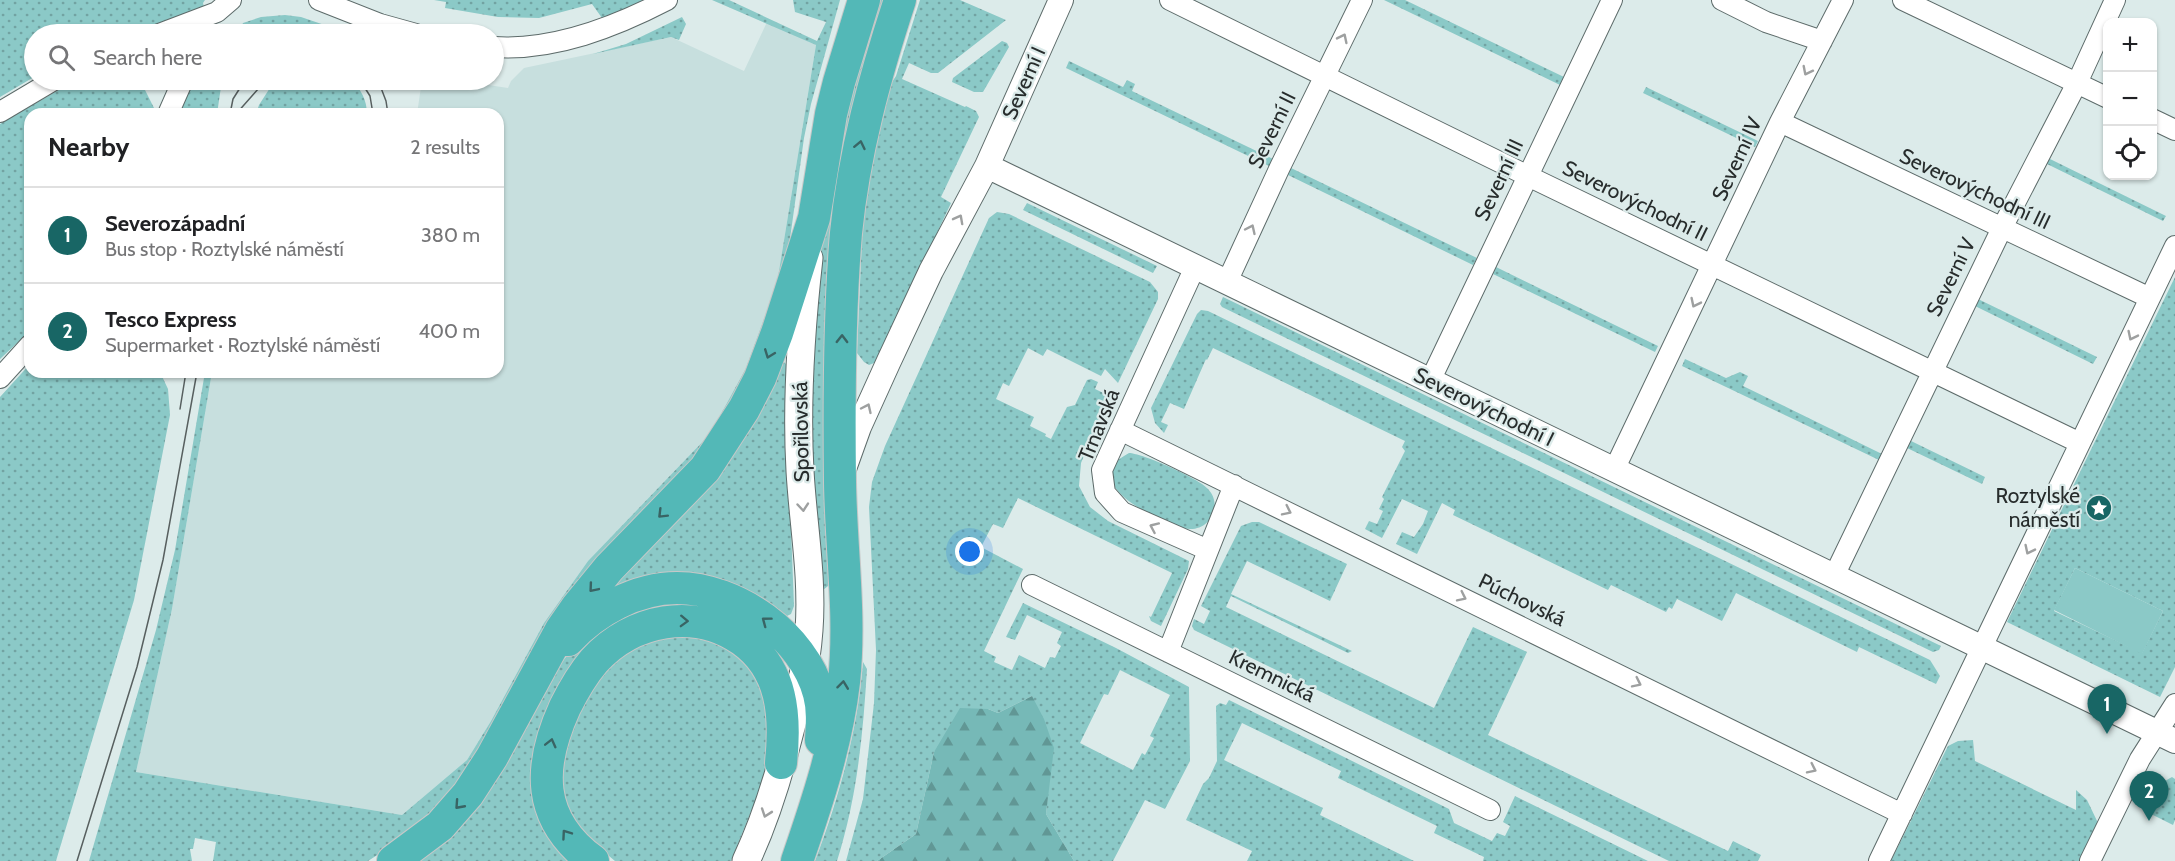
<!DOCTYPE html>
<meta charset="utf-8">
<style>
:root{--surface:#fff;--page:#f6f6f6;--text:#202124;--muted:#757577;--line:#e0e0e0;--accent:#186665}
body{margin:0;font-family:Cabin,sans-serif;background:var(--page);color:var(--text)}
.controls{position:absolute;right:18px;top:18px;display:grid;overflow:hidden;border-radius:12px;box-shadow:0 2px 4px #0004}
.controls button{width:54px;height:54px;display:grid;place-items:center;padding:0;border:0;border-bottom:2px solid var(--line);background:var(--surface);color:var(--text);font:30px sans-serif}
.you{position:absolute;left:970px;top:552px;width:21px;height:21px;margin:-15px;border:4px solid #fff;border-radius:50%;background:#1a73e8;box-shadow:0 0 0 9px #1a73e833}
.badge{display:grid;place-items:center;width:39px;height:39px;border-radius:50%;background:var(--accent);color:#fff;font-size:20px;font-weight:700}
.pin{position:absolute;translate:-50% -50px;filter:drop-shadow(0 2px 3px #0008)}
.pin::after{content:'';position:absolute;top:32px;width:21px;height:18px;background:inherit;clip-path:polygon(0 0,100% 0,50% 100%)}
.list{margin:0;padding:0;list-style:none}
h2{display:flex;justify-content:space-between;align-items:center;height:78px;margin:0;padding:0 24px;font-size:26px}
h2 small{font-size:20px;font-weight:400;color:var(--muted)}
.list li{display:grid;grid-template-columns:39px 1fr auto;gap:18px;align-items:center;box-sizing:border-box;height:96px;padding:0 24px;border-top:2px solid var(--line)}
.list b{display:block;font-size:22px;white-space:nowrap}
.list p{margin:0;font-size:20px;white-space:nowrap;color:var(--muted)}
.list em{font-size:20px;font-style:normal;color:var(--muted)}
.icon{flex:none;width:33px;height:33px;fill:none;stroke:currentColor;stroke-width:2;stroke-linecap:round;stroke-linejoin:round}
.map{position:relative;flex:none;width:2175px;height:861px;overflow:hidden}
.search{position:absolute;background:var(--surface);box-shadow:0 2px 4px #0004;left:24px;top:24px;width:480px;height:66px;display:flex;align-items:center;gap:15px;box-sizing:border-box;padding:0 21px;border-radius:33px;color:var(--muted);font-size:22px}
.panel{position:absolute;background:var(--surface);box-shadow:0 2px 4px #0004;left:24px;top:108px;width:480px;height:270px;border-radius:18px}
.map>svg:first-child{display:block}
</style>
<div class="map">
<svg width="2175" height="861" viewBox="0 0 2175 861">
<defs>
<pattern id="green-dots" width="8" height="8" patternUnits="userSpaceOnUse" patternTransform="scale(1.5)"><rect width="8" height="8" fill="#8bc9c7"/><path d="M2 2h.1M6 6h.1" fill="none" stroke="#72a3a2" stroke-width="1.8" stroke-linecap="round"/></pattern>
<pattern id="forest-firs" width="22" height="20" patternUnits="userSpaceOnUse" patternTransform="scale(1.5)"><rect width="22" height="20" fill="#76b9b7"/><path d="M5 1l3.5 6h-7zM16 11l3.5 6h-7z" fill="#619795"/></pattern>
</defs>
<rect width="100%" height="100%" fill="#dcebea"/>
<path fill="#c7dfde" d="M767,22l49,23 -39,238 -31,85 -36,66 -122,127 -44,62 -53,98 -24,39 -65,55 -266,-43 36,-163 40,-237h286v-258h-81l5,-34h33l53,8 3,-7 13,-13 147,-31 73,34z"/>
<path fill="url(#green-dots)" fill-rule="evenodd" d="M0,0h205l-2,3 1,4 -68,27h-102v43l-34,20z
M434,0h212l-44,18 -10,-14 -53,14 -41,-1 -53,-9 1,-6z
M712,0h17l88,41 9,-19 -31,-10 -2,-12h47l-29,104 -7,34 -15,108 -23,84 -52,106 -182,219 -71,126 -34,38 -31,24 -28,18h-155l3,-19 -21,-4 -2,11h-3l2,12h-103l67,-231 19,-80 30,-178h7l-40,237 -36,163 266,43 65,-55 24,-39 53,-98 44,-62 122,-127 36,-66 31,-85 39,-238z
M875,0h11l-7,22 -46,560 -15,12c-7,-133 -11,-267 10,-399 10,-66 30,-131 47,-195z
M920,0h40l46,20 -68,53h-7l-22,-10 -7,16 63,28 1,-1 10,5 3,6 -38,80 10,6 -72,154 -5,6 -5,2 -5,-3 -7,-9 5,-115 3,-31 10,-57 15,-65 6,-9z
M1384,0h21l159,77 -4,8z
M285,15l16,2 50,17h-113l5,-11 18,-6z
M682,17l4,7 -7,16 -8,-3 -78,17 33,-10z
M1002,41l5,2 2,4 -26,45h-9l-22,-10 1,-4z
M1069,61l54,26 4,-7 8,4 -3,7 143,69 -4,7 -205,-99z
M76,80h64l15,30 -2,4h-123v217l-30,28v-235z
M193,80h29l-5,34h-38z
M275,80h77c9,10 15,20 15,34h-111l3,-9z
M1646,87l112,54 -3,6 -112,-54z
M2048,158l118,58 -3,5 -118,-58z
M1291,168l186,90 -4,7 -185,-90z
M1027,203l130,63 -4,7 -130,-63z
M997,212l12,2 141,68 8,10v7l-40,84 -13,-14 -4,7 -54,-27 -4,7 -15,-8 -19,38 -6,-3 -7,16 38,18 -4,9 16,8 -1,2 6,3 16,-32 8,-2 12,-25 4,-1 7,3 -3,7 17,8 -27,56 -4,10 -2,23 11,21 18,14 81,40 -1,8 -27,57 -10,-5 -2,-5 2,1 21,-44 -154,-75 -15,30 -10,-4 -12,23 42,22 -39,82 12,6 -2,5 18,8 7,-15 26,13 5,-11 5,1 6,-12 -4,-3 5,-11 -35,-17 -12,25 -9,-3 17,-34 93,45 73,39 1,74 -25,48 -20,-9 -32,61h-39l-28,-47 2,-21 -16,-97 -34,17 -10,-4 -54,43 -18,82 -39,27h-31l17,-62 11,-96 2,-53 -7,-143 3,-25 13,-36 104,-228zM1120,670l50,25 -20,41 4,2 -9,17 -3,-2 -9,17 -53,-27 24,-49 4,1z
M1496,267l162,79 -3,6 -162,-78z
M2175,277v390l-15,30 -153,-75zM2075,568l88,43 -21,42 -88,-42z
M1223,297l718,349 -2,4 -6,2 -711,-345 -2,-3z
M1978,299l119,58 -4,7 -118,-58z
M1201,310l7,1 722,349 10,16 -4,8 -77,-37 -2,5 -121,-59 -14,28 -45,-22 -5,10 -3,-2 -3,5 -55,-27 -3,5 -155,-75 2,-5 -13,-7 -25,51 -21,-10 6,-12 12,5 9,-13 5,-13 -26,-12 -20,39 -17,-9 4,-8 8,3 6,-13 -4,-2 5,-10 -2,-2 23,-46 -3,-4 3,-6 -192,-93 -6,12 -1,-1 -22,50 -14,-6 -9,19 7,3 -4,8 -9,-10 -4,-15 46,-94z
M1685,359l41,19 14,-6 8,4 -5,10 139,68 -3,6 -197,-94z
M784,362l3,3 2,112 5,129 -3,8 -6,3 -167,-28 -2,-4 2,-6 162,-214z
M30,364v8h130l8,17 2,26 -36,185 -78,261h-56v-464z
M1909,440l76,37 -3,7 -77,-37z
M1129,453c13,0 71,26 79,36 17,18 -1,46 -25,39 -26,-8 -109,-46 -54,-75z
M1252,522h7l88,42 -17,37 -83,-40 -16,33 121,57 -4,2 -117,-57 -5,11 208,101 39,-81 54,25 -39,83 240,116 5,-10 28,14 -3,6h-89l-475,-231 -2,-4 2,-7 10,5 6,-13 -9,-5 40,-80z
M678,598l65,20 -50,-10 -142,97 21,156h-157l150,-203 11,-11 53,-38z
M689,634l28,9 26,14 13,12 12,34 -1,69 -36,89h-116l-36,-30 -15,-32 -4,-33 5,-21 22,-51 24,-30 37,-24z
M863,662l4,7c-4,66 -10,129 -30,192h-22c24,-63 43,-132 48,-199z
M1229,700l220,109 5,14 38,18 5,-8 8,3 5,-10 -7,-4 12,-26 133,65h-165l1,-4 -50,-24 3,-7 -99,-48 3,-7 -99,-48 -18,37 99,48 -3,7 94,46h-167l5,-10 -66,-31 17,-36 6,-6 8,-17 -1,-55 4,-3 6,2z
M1973,740l2,21 101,49v-20l11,10 11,23 -19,38h-188l57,-115 10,-5z
M2172,777l3,2v41l-2,5 -28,-14 13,-26z"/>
<path fill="url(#forest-firs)" d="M1032,696l12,23 10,29 -8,66 28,47h-197l39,-27 18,-82 26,-44 28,1 10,4z"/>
<path fill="#8bc9c7" d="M2075,568l88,43 -21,43 -88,-44z"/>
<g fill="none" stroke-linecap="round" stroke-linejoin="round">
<g stroke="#5d6b6a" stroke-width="22">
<path id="minor" d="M319,0l61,24 36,10
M1170,0l358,176 552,267
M1722,0l44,22 56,19
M1903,0l205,98
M159,34l58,-22 14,-12
M494,47c60,4 121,-20 173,-47
M0,112l54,-32
M168,114l15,-34
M2152,119l23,11
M1780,122l370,176
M1195,267l-93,203 3,23 17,19 86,38
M1227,282l53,-115 82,-167
M0,378l30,-33
M1430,381l182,-381
M1120,430l782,384
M1614,470l166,-348 63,-122
M1834,576l168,-348 75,-145 38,-83
M1032,585l458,225
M1168,652l66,-167
M1879,861l296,-615
M2090,861l50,-102 35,-55"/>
</g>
<g stroke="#5d6b6a" stroke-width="26">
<path id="tertiary" d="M987,166l1188,575
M845,466l14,-39 29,-64 43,-92 56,-105 74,-166"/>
</g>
<g stroke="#5d6b6a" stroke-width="29">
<path id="secondary" d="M746,861c16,-34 28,-70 38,-107 11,-41 22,-81 25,-124 4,-53 -6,-106 -9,-159 -4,-70 1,-142 9,-213"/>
</g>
<g stroke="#c7c8c8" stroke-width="34">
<path id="trunk" d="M568,640c27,-29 68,-52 109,-52 59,0 127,48 142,106 4,15 3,30 2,46
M393,861l47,-35 28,-32 24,-37 69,-127 16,-23 32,-39 96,-99 39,-60 16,-31 17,-45 37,-115 17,-104 8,-32 25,-82
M593,861c-57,-42 -55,-95 -28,-154 8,-16 17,-32 29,-46 38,-42 101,-54 148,-21 41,29 44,76 39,123
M797,861c20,-58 40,-118 47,-179 7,-67 -3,-133 -4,-200 -1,-81 -1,-167 6,-249 8,-80 29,-157 54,-233"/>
</g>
<use href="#minor" stroke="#fff" stroke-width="20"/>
<use href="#tertiary" stroke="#fff" stroke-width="24"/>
<use href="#secondary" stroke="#fff" stroke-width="27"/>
<use href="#trunk" stroke="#53b8b7" stroke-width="32"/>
<path stroke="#575f5f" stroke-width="1.5" d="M360,80l10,16 3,18
M378,80l8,21 2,13
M230,114l3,-15 12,-19
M236,114l30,-34
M180,409l6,-37
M77,861l60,-194 26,-107 34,-188"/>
</g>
<defs><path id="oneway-chevron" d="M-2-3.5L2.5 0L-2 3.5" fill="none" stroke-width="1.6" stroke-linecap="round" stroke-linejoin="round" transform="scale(1.5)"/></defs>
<g stroke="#9ea0a0">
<use href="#oneway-chevron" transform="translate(1343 38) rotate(-64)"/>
<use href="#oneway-chevron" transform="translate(1807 71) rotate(117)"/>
<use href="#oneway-chevron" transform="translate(959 219) rotate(-62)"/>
<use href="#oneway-chevron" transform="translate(1251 229) rotate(-65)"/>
<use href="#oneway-chevron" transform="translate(1695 303) rotate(116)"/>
<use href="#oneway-chevron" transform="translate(2132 336) rotate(116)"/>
<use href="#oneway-chevron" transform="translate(867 408) rotate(-65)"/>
<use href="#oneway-chevron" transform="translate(803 507) rotate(85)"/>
<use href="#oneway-chevron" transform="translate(1287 511) rotate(26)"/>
<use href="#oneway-chevron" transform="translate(1154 527) rotate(-156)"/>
<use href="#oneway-chevron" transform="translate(2029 550) rotate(116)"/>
<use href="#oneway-chevron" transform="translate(1462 597) rotate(26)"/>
<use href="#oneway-chevron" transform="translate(1637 683) rotate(26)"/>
<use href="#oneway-chevron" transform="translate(1812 769) rotate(26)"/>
<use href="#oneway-chevron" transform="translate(766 813) rotate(109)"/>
</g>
<g stroke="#396464">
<use href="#oneway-chevron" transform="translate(860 145) rotate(-78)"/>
<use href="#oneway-chevron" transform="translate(842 339) rotate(-89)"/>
<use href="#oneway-chevron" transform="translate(769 354) rotate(111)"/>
<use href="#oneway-chevron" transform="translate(662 514) rotate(135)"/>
<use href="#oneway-chevron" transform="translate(593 588) rotate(130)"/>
<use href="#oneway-chevron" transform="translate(684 621) rotate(2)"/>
<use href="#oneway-chevron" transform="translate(766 621) rotate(-143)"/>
<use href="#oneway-chevron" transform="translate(843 685) rotate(-83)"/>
<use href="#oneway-chevron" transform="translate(551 743) rotate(-76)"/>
<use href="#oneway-chevron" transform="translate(459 805) rotate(132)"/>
<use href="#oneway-chevron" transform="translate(566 834) rotate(-125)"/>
</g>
<defs>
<g id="sight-disc" transform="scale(1.35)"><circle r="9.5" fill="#186665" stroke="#dcebea"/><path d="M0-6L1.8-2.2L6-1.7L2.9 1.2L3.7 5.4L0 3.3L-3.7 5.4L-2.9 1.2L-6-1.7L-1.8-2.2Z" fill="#fff"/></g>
</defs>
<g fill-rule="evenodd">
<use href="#sight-disc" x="2099" y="508"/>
</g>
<g text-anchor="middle" stroke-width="4.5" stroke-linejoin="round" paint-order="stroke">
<g font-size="21" fill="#272c2c" stroke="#dcebea">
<text transform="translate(1024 83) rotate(-66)" y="7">Severní I</text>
<text transform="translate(1272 130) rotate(-64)" y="7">Severní II</text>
<text transform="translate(1737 159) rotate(-65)" y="7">Severní IV</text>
<text transform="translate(1499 180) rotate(-65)" y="7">Severní III</text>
<text transform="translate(1975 189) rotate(25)" y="7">Severovýchodní III</text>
<text transform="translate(1635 201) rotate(26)" y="7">Severovýchodní II</text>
<text transform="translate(1951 277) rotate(-64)" y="7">Severní V</text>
<text transform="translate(1484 407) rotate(26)" y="7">Severovýchodní I</text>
<text transform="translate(1099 425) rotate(-68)" y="7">Trnavská</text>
<text transform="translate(801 432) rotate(-91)" y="7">Spořilovská</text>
<text transform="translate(1522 600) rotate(26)" y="7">Púchovská</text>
<text transform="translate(1272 676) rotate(26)" y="7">Kremnická</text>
</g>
<g font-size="21" fill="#272c2c" stroke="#dcebea" text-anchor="end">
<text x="2080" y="503">Roztylské<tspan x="2080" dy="24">náměstí</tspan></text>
</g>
</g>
</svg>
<div class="controls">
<button>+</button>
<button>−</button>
<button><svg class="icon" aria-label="locate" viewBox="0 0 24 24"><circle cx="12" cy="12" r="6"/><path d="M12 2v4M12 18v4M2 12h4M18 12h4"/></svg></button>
</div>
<div class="you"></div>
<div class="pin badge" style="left:2107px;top:734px">1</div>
<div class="pin badge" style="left:2149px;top:821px">2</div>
<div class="search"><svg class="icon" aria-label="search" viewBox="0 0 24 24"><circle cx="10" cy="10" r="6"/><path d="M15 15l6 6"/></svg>Search here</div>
<section class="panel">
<h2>Nearby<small>2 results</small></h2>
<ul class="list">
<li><span class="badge">1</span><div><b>Severozápadní</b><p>Bus stop · Roztylské náměstí</p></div><em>380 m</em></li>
<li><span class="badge">2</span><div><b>Tesco Express</b><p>Supermarket · Roztylské náměstí</p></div><em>400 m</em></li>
</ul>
</section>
</div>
